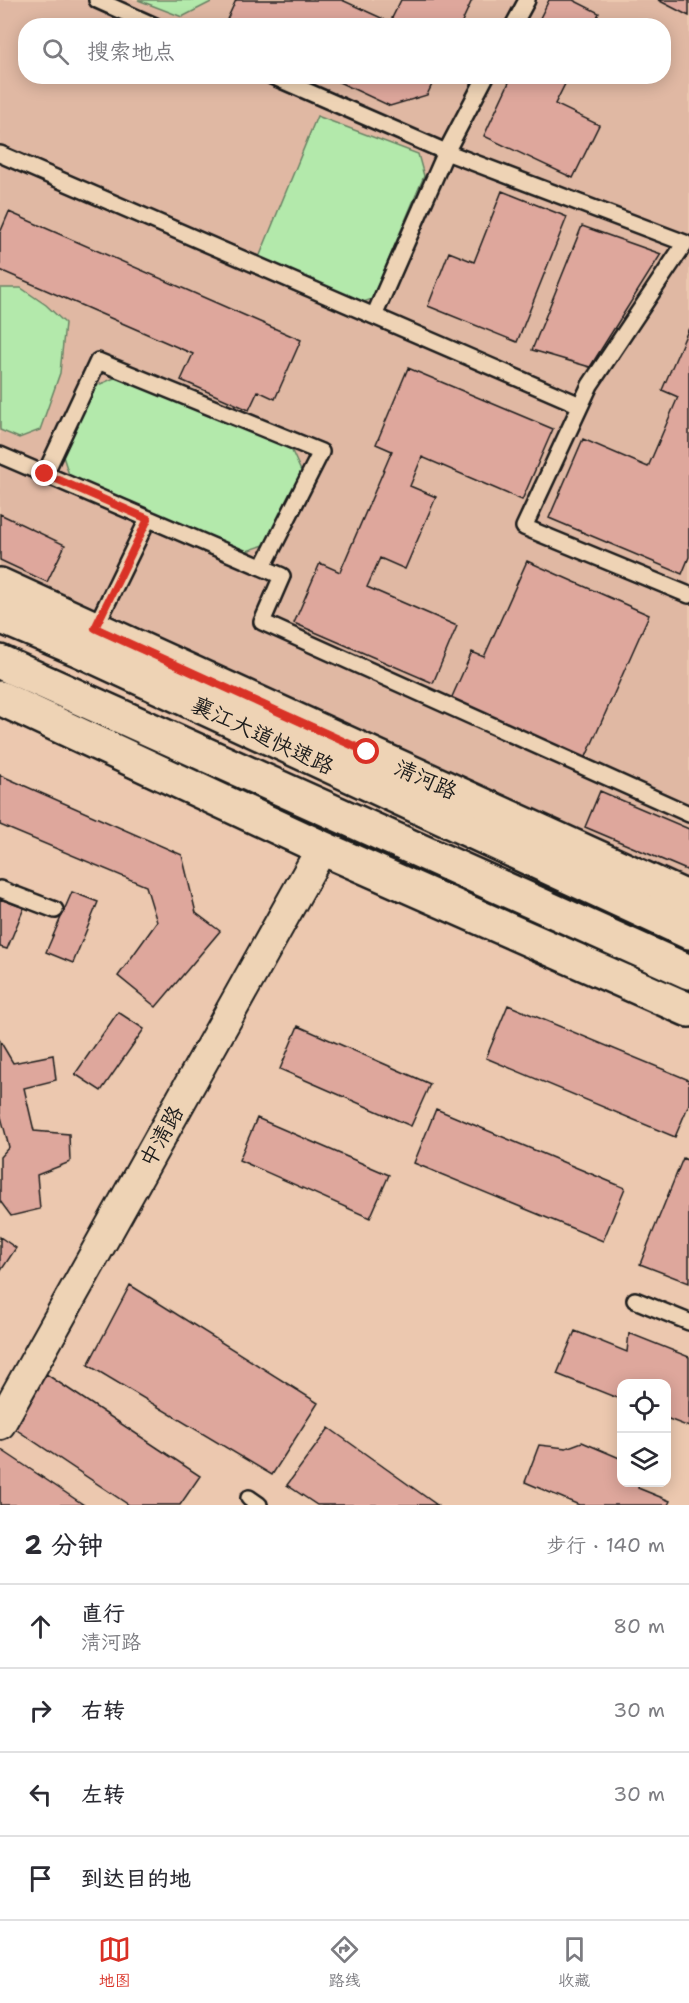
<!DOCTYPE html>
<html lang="zh">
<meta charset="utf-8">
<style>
:root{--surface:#fff;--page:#f7f7f7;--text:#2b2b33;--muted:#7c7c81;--line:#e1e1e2;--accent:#d93025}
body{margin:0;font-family:"Shantell Sans","LXGW WenKai TC",sans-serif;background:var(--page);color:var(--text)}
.controls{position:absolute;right:18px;bottom:18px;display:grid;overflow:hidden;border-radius:12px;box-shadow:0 3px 15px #0003}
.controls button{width:54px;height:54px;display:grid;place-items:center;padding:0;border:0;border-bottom:2px solid var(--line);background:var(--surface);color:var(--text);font:30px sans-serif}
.stop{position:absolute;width:18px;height:18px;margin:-14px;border:4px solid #d93025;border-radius:50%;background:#fff}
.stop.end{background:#d93025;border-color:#fff;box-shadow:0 2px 6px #0008}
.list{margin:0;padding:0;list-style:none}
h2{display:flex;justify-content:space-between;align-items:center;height:78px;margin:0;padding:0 24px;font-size:26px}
h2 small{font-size:20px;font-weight:400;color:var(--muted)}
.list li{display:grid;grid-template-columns:39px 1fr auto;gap:18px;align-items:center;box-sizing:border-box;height:84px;padding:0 24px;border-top:2px solid var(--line)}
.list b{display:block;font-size:22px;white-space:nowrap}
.list p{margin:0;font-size:20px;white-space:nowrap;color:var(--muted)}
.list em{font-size:20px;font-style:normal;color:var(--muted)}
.icon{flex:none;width:33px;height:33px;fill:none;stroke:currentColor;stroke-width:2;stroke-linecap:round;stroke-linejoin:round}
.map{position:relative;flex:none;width:689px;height:1505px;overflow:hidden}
.search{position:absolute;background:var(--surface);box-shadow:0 3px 15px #0003;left:18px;right:18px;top:18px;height:66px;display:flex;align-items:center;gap:15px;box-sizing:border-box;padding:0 21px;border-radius:24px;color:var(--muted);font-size:22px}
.sheet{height:414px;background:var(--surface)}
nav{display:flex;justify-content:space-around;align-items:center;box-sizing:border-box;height:84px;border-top:2px solid var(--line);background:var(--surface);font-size:16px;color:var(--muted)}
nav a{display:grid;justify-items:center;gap:3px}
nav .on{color:var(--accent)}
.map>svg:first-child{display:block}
</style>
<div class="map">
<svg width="689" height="1505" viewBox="0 0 689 1505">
<rect width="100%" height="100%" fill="#ecc8af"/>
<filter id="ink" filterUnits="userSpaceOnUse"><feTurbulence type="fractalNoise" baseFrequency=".0167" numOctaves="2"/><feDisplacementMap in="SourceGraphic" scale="12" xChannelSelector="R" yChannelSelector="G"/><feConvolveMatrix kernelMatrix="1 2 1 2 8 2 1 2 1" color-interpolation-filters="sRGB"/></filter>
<g filter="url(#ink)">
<path fill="#e0b8a3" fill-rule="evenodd" d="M0,0h689v879l-689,-310zM26,26h638v50h-638z"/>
<path fill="#b3e9ab" stroke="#688264" stroke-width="1.5" d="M138,0h77l-33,17z
M317,116l101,38 6,22 -52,123 -11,4 -103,-43z
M0,288h21l25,17 19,18 -5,50 -20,57 -21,8 -19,-8z
M126,373l160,65 20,44 -30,59 -41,14 -162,-68 -14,-43 25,-53z"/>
<path fill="#dea79c" stroke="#1c1c1c" stroke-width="1.5" d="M236,0h106l48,22 11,-22h71l-12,26h-236z
M549,0h24l26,13 -6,13h-57z
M658,0h31v16z
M326,76h110l-9,19 -37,11z
M512,76h57l-14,28 44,21 -26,53 -89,-42z
M502,191l65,26 -50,125 -89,-36 21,-54 25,10z
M9,212l292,128 -26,59 -17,-8 -9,19 -68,-30 12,-26 -193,-84v-37z
M582,226l79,28 -71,113 -58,-17z
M689,328v229l-7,17 -133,-56 34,-79 65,28 30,-70 -16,-7z
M408,368l145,61 -31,71 -100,-43 -12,29 26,11 -31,72 -25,-11 -13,29 90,39 -24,57 -139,-60 26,-60 20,9 52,-121 -16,-7z
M0,514l65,31 -18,37 -47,-22z
M527,561l122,54 -64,144 -134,-60 21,-47 12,5z
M0,775l182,80 14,58 24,18 -64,76 -38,-31 39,-54 -11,-36 -146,-61z
M600,791l89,38v42l-104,-44z
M72,892l26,10 -25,61 -27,-11z
M0,899l24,9 -17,41 -7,-2z
M508,1005l181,75v24l-14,33 -189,-79z
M118,1012l26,17 -43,62 -26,-17z
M298,1026l132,58 -19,42 -131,-57z
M0,1041l13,22 40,-8 3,25 -32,8 10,43 35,3 1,28 -33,13 3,34 -29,7 -11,-15v-44l9,-10 -9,-34z
M436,1109l189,79 -22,53 -189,-78z
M257,1118l132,57 -19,43 -131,-58z
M683,1158l6,3v122l-49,-19z
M0,1237l16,11 -16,24z
M130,1285l188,118 -46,72 -184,-110z
M575,1331l52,21 2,-19 60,24v70l-23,-9v-34h-44v16l-65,-26z
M46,1374l154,102 -20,29h-51l-118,-79z
M329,1428l108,77h-120l-30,-20z
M582,1442l40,17v23h18l-2,6 32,13 -2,4h-89l-54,-23 14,-37 27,3z
M0,1449l84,56h-84z"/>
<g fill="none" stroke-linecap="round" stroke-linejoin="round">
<g stroke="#1c1c1c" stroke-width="20">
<path id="service" d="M97,0l58,26
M513,26l14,-26
M272,76l174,76 40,-76
M0,154l374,162
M580,405l-206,-89 72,-164 239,91 -95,142 -66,142 165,68
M0,455l282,121 -20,46 427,192
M45,474l53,-113 223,91 -58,115
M95,628l53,-109
M0,889l55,21
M635,1300l54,22
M249,1498l10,7"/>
</g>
<g stroke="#1c1c1c" stroke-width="34">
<path id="minor" d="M0,1424l322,-576"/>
</g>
<g stroke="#1c1c1c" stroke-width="38">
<path id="primary" d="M0,585l689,314
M0,698l322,150 367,162"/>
</g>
<g stroke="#1c1c1c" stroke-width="38">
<path id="trunk" d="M0,616l80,34 609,282
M0,662l689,310"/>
</g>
<use href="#service" stroke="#eed3b5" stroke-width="15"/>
<use href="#minor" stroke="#eed3b5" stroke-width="30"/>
<use href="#primary" stroke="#eed3b5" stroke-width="33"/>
<use href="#trunk" stroke="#eed3b5" stroke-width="33"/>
</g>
</g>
<g fill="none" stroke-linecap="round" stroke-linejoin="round" filter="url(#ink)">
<path stroke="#d93025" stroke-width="8" d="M45,474l103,45 -53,109 272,124"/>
</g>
<g text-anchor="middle" stroke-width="4.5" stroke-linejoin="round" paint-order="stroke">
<g font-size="22" fill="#1c1c1c" stroke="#eed3b5">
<text transform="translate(263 735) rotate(25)" y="8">襄江大道快速路</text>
<text transform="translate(426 779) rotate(24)" y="8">清河路</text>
<text transform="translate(161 1136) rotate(-61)" y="8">中清路</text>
</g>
</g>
</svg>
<div class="controls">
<button><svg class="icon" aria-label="locate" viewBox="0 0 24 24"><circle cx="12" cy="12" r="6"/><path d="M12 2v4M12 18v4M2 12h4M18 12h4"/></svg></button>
<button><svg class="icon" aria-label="layers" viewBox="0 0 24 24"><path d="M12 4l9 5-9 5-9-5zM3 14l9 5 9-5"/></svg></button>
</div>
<div class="stop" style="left:367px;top:752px"></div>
<div class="stop end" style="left:45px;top:474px"></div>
<div class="search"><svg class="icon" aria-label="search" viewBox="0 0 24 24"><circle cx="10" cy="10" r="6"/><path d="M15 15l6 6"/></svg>搜索地点</div>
</div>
<section class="sheet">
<h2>2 分钟<small>步行 · 140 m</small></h2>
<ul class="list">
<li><svg class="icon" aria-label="ahead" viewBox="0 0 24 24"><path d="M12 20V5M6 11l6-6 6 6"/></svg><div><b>直行</b><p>清河路</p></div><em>80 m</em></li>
<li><svg class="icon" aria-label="right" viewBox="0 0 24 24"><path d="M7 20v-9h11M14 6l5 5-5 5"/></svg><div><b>右转</b></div><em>30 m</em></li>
<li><svg class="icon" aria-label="left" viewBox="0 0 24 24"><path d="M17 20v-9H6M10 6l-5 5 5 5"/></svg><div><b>左转</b></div><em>30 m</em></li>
<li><svg class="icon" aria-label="arrive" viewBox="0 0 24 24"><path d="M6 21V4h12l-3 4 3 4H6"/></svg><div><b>到达目的地</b></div></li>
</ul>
</section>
<nav>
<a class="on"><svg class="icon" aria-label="map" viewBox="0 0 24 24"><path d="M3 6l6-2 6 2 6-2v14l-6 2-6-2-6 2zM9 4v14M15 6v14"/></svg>地图</a>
<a><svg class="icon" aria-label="directions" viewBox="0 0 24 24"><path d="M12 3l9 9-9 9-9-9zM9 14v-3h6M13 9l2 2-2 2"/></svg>路线</a>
<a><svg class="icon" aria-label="saved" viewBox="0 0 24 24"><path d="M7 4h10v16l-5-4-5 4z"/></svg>收藏</a>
</nav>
